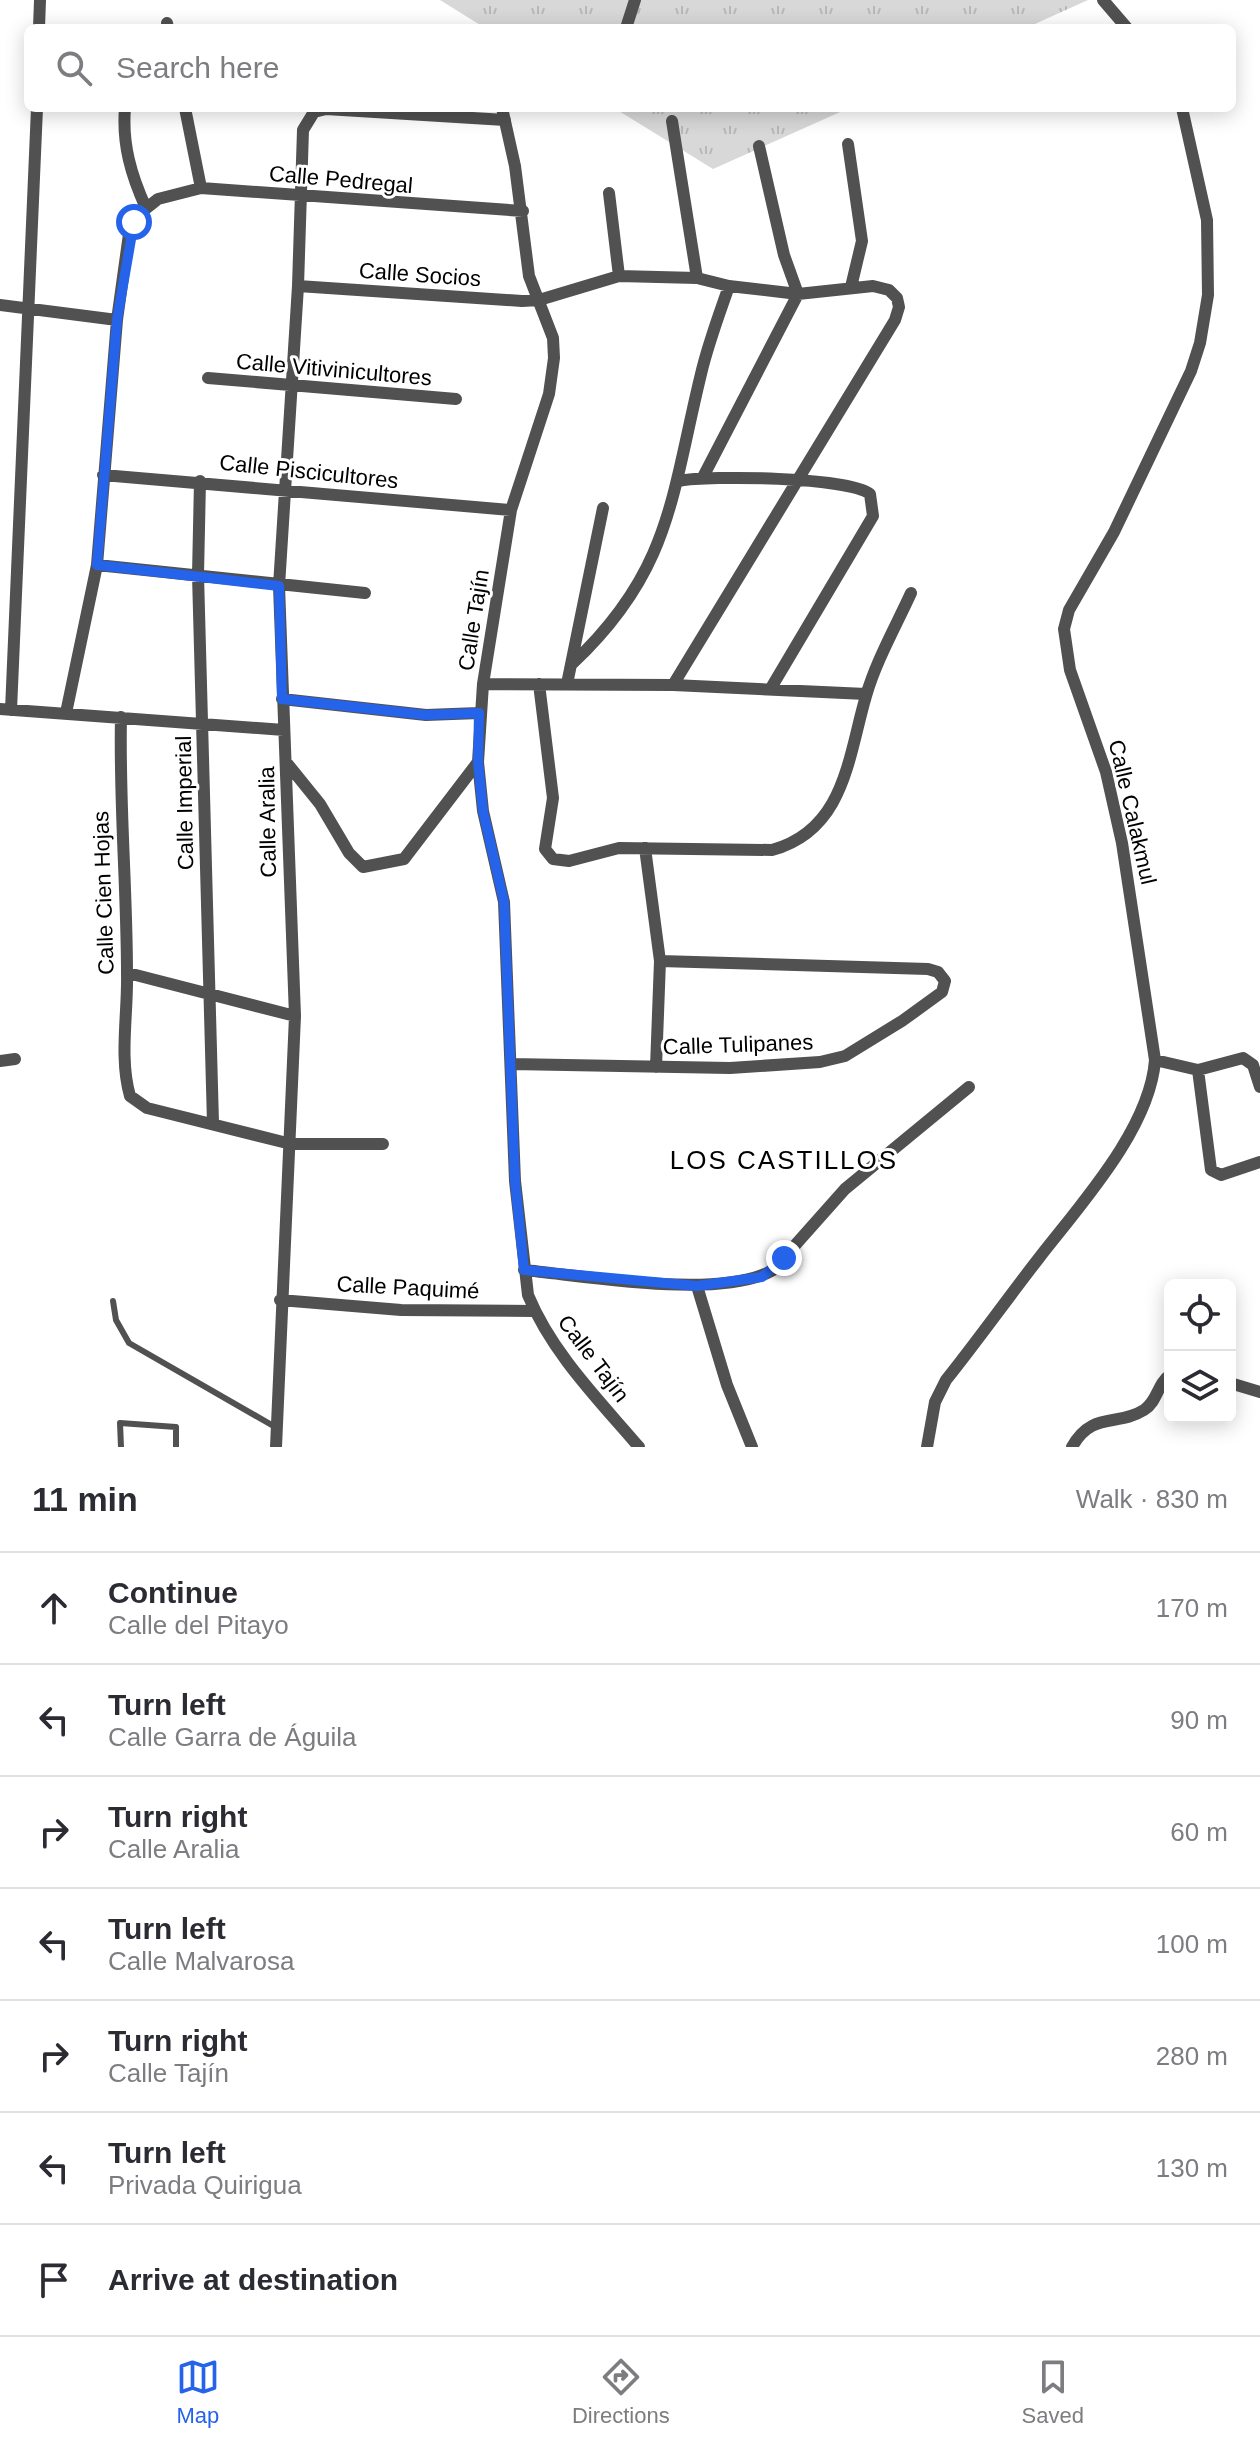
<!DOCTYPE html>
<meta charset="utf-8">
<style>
:root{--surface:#fff;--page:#f2f2f3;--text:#2b2b33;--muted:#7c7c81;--line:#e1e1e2;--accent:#2563eb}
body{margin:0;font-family:Arial,sans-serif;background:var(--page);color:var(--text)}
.controls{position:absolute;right:24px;bottom:24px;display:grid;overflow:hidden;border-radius:12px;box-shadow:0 4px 20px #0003}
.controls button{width:72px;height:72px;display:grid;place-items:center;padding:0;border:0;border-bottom:2px solid var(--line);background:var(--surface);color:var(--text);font:40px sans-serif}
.stop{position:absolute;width:24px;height:24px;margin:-18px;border:6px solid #2563eb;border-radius:50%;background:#fff}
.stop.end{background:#2563eb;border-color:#fff;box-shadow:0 2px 8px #0008}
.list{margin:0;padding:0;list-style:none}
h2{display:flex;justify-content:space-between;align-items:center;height:104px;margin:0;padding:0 32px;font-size:34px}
h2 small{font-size:26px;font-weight:400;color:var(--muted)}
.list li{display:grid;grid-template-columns:52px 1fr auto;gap:24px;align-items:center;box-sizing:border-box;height:112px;padding:0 32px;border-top:2px solid var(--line)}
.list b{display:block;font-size:30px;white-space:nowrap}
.list p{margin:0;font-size:26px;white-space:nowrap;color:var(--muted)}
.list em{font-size:26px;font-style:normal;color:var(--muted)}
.icon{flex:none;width:44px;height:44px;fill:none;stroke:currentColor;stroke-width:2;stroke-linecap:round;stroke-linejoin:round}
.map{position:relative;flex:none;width:1260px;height:1447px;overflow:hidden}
.search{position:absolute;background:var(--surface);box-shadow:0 4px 20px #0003;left:24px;right:24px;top:24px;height:88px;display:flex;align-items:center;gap:20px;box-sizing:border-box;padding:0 28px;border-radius:12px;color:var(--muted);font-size:30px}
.sheet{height:888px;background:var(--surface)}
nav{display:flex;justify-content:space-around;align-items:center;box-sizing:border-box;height:112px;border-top:2px solid var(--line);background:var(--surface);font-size:22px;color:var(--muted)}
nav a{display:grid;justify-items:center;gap:4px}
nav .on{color:var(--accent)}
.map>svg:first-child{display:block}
</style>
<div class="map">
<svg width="1260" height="1447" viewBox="0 0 1260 1447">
<defs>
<pattern id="grass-tufts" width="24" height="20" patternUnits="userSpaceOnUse" patternTransform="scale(2)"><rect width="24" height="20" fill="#d8d8d8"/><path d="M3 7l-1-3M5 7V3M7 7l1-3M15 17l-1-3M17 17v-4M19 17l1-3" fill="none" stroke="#b8b8b8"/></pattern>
</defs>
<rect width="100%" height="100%" fill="#fff"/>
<path fill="url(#grass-tufts)" d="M440,0h648l-62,28h-541z
M614,108h235l-136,61z"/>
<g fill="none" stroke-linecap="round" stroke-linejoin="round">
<path stroke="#515151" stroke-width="6" d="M113,1301l3,19 13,23 148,85
M121,1447l-1,-24 56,4v20"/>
<path stroke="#515151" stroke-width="12" d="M1103,0l24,28
M167,23l1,5
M39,28l1,-28
M626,28l9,-28
M125,108c-3,36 6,67 21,100
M185,108l16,80
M502,108l13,58 14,110 24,62 1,20 -5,36 -38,116 -28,174 -5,78 5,49 21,91 11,279 13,114c24,58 70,104 111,152
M672,121l25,157
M848,144l14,97 -11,46
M609,193l10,83
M298,286l224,15 17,-1 80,-24 78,2 32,8 69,8 75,-8 16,4 8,8 2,9 -4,13 -222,365
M0,305l117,15
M208,378l248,21
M103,475l408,35
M703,477l95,-183 -14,-39 -25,-109
M200,481l-2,94 15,548
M679,481c30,-6 171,-4 191,13l3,22 -102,172
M97,565l268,28
M572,664c99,-93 99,-167 129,-290 7,-30 18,-59 28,-88
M483,684l190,1 193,9
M539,684l14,114 -8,51 8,10 16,2 50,-13 153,2c73,-20 76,-93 94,-154 10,-35 30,-70 45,-103
M567,684l36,-176
M282,699l144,16 53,-2
M0,709l284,21
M11,710l26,-602
M66,713l31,-148 20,-245 12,-86 10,-20 19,-15 43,-11 322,23
M121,717c-2,86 6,171 6,257 1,39 -8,84 3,122l17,12 144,36h92
M286,762l34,42 29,49 14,14 41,-8 74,-97
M645,848l15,113 -4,106
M128,973l167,43
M1155,1060l43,10 45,-12 10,7 7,22
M0,1061l15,-2
M511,1064l219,4 90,-6 25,-6 57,-35 40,-29 3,-11 -7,-9 -10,-3 -268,-8
M1198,1070l13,100 10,5 39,-13
M524,1270c63,6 197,30 249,0l72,-81 124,-102
M697,1286l30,99 25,62
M280,1300l121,10 134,1
M1230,1383l30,9
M276,1447l19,-431 -16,-430 19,-300 5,-156 11,-18 12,-3 179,11
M927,1447l8,-45 11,-22c32,-40 61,-81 93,-122 41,-53 111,-129 116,-198l-33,-217 -16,-71 -36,-102 -6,-41 5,-19 45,-78 77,-161 9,-28 8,-48 -1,-75 -25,-112
M1072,1447c20,-36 45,-20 72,-37 14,-9 13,-26 26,-35"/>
</g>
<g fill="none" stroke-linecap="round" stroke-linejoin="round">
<path stroke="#2563eb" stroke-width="10" d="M134,222l-17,98 -20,245 182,21 3,113 144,16 53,-2 -1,49 5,49 21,91 11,279 9,89 173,16 65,-9 22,-19"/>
</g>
<g text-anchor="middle" stroke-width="6" stroke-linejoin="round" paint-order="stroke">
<g font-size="22" fill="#000" stroke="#fff">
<text transform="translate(341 179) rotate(5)" y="8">Calle Pedregal</text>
<text transform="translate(420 274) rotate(4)" y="8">Calle Socios</text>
<text transform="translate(334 369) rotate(5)" y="8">Calle Vitivinicultores</text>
<text transform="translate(309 471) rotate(6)" y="8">Calle Piscicultores</text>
<text transform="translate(473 620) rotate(-81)" y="8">Calle Tajín</text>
<text transform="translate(184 803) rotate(-91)" y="8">Calle Imperial</text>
<text transform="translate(1133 812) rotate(77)" y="8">Calle Calakmul</text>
<text transform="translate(267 822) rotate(-91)" y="8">Calle Aralia</text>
<text transform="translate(103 893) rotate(-92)" y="8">Calle Cien Hojas</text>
<text transform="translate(738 1044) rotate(-2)" y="8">Calle Tulipanes</text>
<text transform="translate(408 1287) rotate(3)" y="8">Calle Paquimé</text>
<text transform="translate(594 1358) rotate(53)" y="8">Calle Tajín</text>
</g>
<g font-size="26" letter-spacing="2" fill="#000" stroke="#fff">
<text x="784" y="1169">LOS CASTILLOS</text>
</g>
</g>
</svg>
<div class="controls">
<button><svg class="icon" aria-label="locate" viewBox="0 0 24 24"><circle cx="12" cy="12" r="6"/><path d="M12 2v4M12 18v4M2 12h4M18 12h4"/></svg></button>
<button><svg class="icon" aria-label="layers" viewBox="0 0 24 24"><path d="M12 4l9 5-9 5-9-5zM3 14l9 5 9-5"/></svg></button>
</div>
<div class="stop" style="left:134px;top:222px"></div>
<div class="stop end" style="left:784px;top:1258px"></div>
<div class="search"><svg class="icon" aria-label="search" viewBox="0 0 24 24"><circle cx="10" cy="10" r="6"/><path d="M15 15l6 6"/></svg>Search here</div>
</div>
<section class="sheet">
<h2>11 min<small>Walk · 830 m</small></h2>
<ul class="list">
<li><svg class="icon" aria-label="ahead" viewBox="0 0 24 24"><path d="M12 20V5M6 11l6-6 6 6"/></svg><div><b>Continue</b><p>Calle del Pitayo</p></div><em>170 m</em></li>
<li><svg class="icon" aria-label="left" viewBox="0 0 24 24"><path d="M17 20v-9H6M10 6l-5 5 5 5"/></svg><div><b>Turn left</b><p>Calle Garra de Águila</p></div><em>90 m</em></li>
<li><svg class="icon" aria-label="right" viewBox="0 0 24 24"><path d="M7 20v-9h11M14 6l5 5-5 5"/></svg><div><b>Turn right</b><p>Calle Aralia</p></div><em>60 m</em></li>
<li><svg class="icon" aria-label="left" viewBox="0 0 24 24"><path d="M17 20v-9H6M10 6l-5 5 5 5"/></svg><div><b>Turn left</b><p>Calle Malvarosa</p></div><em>100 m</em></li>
<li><svg class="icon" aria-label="right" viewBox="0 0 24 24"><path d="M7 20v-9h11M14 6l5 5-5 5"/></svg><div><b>Turn right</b><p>Calle Tajín</p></div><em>280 m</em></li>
<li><svg class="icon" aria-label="left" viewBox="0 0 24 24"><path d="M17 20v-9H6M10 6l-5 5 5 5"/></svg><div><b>Turn left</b><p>Privada Quirigua</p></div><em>130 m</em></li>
<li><svg class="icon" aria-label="arrive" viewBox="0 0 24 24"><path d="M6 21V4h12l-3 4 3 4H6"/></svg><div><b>Arrive at destination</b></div></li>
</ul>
</section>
<nav>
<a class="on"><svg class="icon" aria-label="map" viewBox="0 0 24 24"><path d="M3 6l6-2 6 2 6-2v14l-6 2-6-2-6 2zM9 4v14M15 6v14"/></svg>Map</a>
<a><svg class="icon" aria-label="directions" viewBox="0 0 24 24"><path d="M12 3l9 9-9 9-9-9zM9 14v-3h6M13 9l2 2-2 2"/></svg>Directions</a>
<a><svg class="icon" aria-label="saved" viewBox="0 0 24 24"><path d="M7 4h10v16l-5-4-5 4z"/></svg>Saved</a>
</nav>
